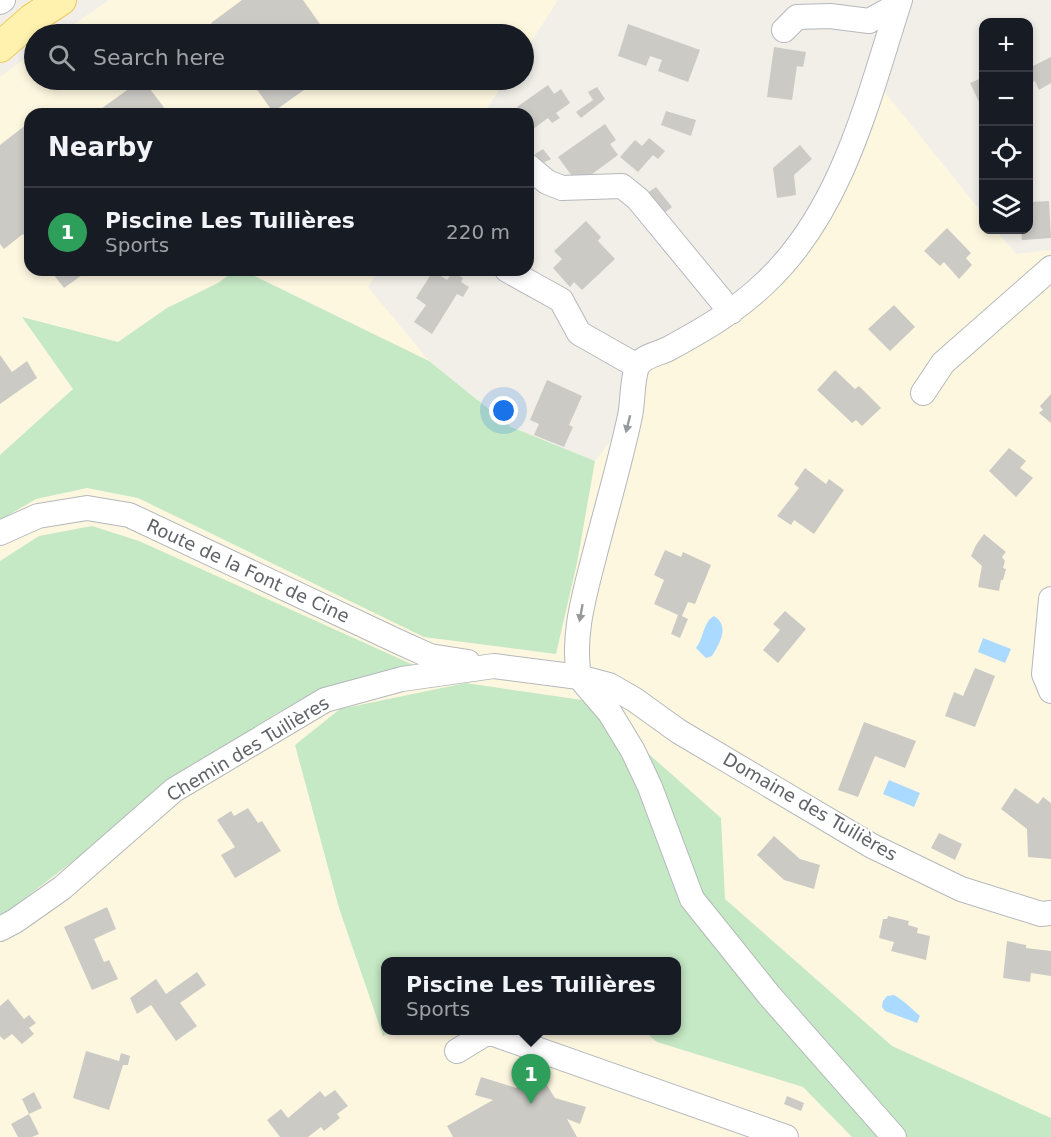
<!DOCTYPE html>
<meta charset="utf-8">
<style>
:root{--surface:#171b24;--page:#242831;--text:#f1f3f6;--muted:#9ea1a6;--line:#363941;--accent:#ea4335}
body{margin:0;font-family:"DejaVu Sans",sans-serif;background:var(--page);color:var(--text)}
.controls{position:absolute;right:18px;top:18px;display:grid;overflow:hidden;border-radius:12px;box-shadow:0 3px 9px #0003}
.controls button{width:54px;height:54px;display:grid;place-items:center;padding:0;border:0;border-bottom:2px solid var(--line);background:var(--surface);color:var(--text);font:30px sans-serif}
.you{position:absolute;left:504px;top:411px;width:21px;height:21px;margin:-15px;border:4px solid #fff;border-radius:50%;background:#1a73e8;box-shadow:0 0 0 9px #1a73e833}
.badge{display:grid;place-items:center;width:39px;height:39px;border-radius:50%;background:var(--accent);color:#fff;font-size:20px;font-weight:700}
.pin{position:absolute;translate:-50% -50px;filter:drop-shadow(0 2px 3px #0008)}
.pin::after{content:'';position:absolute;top:32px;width:21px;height:18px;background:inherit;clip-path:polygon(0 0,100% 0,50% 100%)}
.popup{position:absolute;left:381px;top:957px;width:300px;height:78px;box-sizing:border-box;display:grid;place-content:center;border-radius:12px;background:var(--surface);filter:drop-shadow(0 2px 4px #0005);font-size:20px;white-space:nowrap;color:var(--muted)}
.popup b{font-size:22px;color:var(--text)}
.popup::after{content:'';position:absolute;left:50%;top:100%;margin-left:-12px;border:12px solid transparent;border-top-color:var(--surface)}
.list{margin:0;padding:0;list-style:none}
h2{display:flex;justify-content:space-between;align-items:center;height:78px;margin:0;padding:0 24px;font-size:26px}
h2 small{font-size:20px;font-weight:400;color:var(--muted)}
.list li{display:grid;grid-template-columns:39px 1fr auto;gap:18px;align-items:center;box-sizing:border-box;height:90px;padding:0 24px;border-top:2px solid var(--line)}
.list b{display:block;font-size:22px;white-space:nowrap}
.list p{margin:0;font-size:20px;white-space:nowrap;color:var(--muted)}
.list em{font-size:20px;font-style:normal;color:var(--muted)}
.icon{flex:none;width:33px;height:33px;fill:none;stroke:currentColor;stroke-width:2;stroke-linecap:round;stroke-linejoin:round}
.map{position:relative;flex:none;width:1051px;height:1137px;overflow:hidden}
.search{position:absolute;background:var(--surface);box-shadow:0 3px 9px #0003;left:24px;top:24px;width:510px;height:66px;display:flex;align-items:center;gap:15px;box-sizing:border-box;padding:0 21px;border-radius:33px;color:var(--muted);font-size:22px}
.panel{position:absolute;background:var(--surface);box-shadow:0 3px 9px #0003;left:24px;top:108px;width:510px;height:168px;border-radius:18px}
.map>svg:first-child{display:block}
</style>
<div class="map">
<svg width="1051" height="1137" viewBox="0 0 1051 1137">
<rect width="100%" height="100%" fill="#f1efe8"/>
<path fill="#fef7e0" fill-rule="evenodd" d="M109,0h449l-34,53v-19h-464z
M34,52v28h472l-23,34h-453v156h349l-11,17 61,74 82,66 84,34 36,-46 6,-49 27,-15 138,-109 73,-162 108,134 1,16h12l20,24 35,-4v887h-1051v-1060zM386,962h290v68h-290z"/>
<path fill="#c5e8c5" d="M236,270h6l187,91 82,66 84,34 -18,102 -21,91 -132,-17 -286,-139 -51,-10 -51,11 -36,21v-65l73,-66 -51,-72 96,25 49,-34 51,-25z
M92,526l47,15 279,126 -77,18 -64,28 -130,92 -147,112v-356l39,-25z
M466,683l123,18 132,117 4,81 167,147 159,72v19h-199l-49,-50 -146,-45 -13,-11 32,-1v-68h-290v68l6,1 -9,5 -44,-128 -44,-163 45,-36z"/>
<path fill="#aadaff" d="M714,616c16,10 6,27 -2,40l-6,2 -10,-10c8,-10 7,-26 18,-32z
M983,638l28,11 -6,14 -27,-11z
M889,780l31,13 -6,14 -31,-13z
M894,995c9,5 18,14 26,21l-3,7 -32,-12 -3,-4 1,-6 4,-5z"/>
<path fill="#cccac5" d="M242,0h61l24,34h-108l-8,-11z
M628,24l72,26 -12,32 -30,-11 4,-11 -12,-4 -4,10 -28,-10z
M774,47l32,5 -3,15 -6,-1 -5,34 -25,-3z
M1051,57v26l-12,7 -4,-9 -6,4v-17z
M984,77v35l-14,-29z
M141,80h2l26,34h-75z
M250,80h68l-45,32z
M548,85l6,9 7,-5 9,14 -14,10 4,5 -8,5 -4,-5 -19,14 -1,-18h-6l-5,-7z
M597,87l8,12 -24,19 -5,-6 17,-12 -5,-8z
M666,111l30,9 -5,16 -30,-11z
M27,124l3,4v115l-7,-9 -19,15 -4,-5v-99z
M605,124l11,16 -6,4 8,11 -34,25h-9l-17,-23z
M649,138l16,13 -7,8 -5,-4 -15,17 -18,-15 15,-17 7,6z
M800,145l12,14 -18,16 2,20 -19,3 -4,-30z
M543,149l8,10 -8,4 -8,-9z
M656,187l16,20 -9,7 -16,-21z
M1049,201l2,37 -29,2 -1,-10h8v-28z
M586,221l15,16 -3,4 17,18 -33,31 -8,-8 -4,5 -17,-19 9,-9 -8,-8z
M947,228l24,25 -5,5 6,7 -13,14 -15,-17 -4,4 -16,-15z
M50,270h39l-25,18z
M433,271l14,9 6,-8 10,6 -2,4 8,5 -6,10 -6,-3 -25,40 -18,-12 12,-17 -10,-7z
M894,305l21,22 -25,24 -22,-22z
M0,355l12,17 15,-11 10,17 -37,26z
M835,370l20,19 4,-3 22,22 -19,18 -6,-6 -4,3 -35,-33z
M547,380l35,16 -13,29 4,2 -9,20 -30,-12 5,-11 -9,-4z
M1051,394v29l-12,-10 4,-3 -3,-4z
M1009,448l17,13 -6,7 13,10 -17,19 -27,-26z
M805,468l21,16 3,-5 15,11 -30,44 -20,-14 -3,5 -14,-9 22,-28 -5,-4z
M984,534l22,18 -4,5 3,4 -2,7 3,1 -3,11h-2l-2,11 -21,-4 4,-21 -11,-10 5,-11z
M665,550l16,7 2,-5 28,13 -16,39 -7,-2 -6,14 6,3 -8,19 -9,-4 7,-19 -24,-11 10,-24 -10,-5z
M785,611l21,18 -28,34 -15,-13 17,-20 -7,-6z
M975,668l20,8 -20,51 -30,-11 9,-24 9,4z
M864,722l52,19 -11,27 -30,-12 -17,41 -20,-7z
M1015,788l23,16 5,-7 8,6v56l-23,-2 -1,-28 -26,-20z
M248,808l10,15 4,-2 19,30 -46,27 -14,-23 14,-8 -18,-27 14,-9 3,5z
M939,833l23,11 -7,16 -24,-12z
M774,836l26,23 20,6 -6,24 -30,-9 -27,-25z
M107,907l9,22 -22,10 10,23 5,-2 9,19 -26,11 -28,-63z
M888,916l21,5 -1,4 10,3 -1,5 13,3 -4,24 -35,-9 3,-9 -15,-4 4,-19h4z
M1007,941l19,4v3l25,3v25l-20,-3 -1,9 -27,-4z
M197,972l9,13 -26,18 17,23 -21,15 -25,-36 -14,9 -7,-16 26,-19 10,15z
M8,999l16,20 5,-4 7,8 -7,5 5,6 -12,10 -10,-10 -8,6 -4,-4v-30z
M86,1051l33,10 2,-8 9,3 -2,9h-5l-14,45 -36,-12z
M540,1074l15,24 31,9 -6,17 -13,-5 10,18h-124l-6,-11 46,-26 -18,-5 6,-18 35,11z
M335,1090l13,16 -11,8 3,4 -16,13 -3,-4 -13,10h-28l-13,-17 14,-11 7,9 32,-27 5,6z
M34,1092l8,16 -13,6 -7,-15z
M787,1096l17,7 -3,8 -17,-7z
M29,1114l10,20 -7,3h-14l-7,-13z"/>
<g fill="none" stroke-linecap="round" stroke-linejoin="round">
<g stroke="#b5b8bc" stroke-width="26">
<path id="minor" d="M0,2l3,-2
M784,30l13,-13 33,-1 39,5 29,-16
M528,166l19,16 15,6 60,-2 16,13 93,113
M507,270l54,30 18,33 58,33
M923,393l20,-30 108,-95
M0,533l38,-17 49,-8 42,7 270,127 31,14 38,6
M1051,599l-7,75 7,17
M579,677c-7,-41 5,-81 15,-120 12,-47 26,-94 36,-141 3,-14 2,-36 7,-49 5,-11 21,-13 31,-18 35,-19 68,-38 97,-66 78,-73 103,-185 135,-283
M579,677l31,36 23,38 17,36 42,112 77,96 125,142
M0,929l15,-8 47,-33 112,-98 151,-90 77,-21 92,-13 85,11 30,8 26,15 43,31 194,115 89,43 80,25 10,-1
M457,1051l31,-19 298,105"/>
</g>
<g stroke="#f2c960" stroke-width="32">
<path id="major" d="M0,47l32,-28 29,-19"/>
</g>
<use href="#minor" stroke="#fff" stroke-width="24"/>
<use href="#major" stroke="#fff2af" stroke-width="30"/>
</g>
<defs><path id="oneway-solid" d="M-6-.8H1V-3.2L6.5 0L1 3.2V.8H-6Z" transform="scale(1.5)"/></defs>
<g fill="#979a9d">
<use href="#oneway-solid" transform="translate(628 424) rotate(104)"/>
<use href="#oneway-solid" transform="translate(581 613) rotate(100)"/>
</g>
<g text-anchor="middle" stroke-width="4.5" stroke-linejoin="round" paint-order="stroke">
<g font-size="18" fill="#5f6368" stroke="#fff">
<text transform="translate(248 571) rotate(25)" y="6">Route de la Font de Cine</text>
<text transform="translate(248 749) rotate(-31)" y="6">Chemin des Tuilières</text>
<text transform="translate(810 807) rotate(30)" y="6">Domaine des Tuilières</text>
</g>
</g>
</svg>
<div class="controls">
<button>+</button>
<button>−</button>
<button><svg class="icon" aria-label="locate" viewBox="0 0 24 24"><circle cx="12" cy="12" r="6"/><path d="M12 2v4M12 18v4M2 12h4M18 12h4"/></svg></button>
<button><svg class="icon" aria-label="layers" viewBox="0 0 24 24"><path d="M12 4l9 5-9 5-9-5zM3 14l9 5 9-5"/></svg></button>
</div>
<div class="you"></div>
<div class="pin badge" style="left:531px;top:1104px;background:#2e9e5b">1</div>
<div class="popup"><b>Piscine Les Tuilières</b>Sports</div>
<div class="search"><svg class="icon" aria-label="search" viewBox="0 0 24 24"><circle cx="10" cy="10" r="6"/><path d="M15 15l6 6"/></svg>Search here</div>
<section class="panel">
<h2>Nearby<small></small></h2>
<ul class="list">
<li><span class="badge" style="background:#2e9e5b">1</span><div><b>Piscine Les Tuilières</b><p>Sports</p></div><em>220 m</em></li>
</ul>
</section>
</div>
